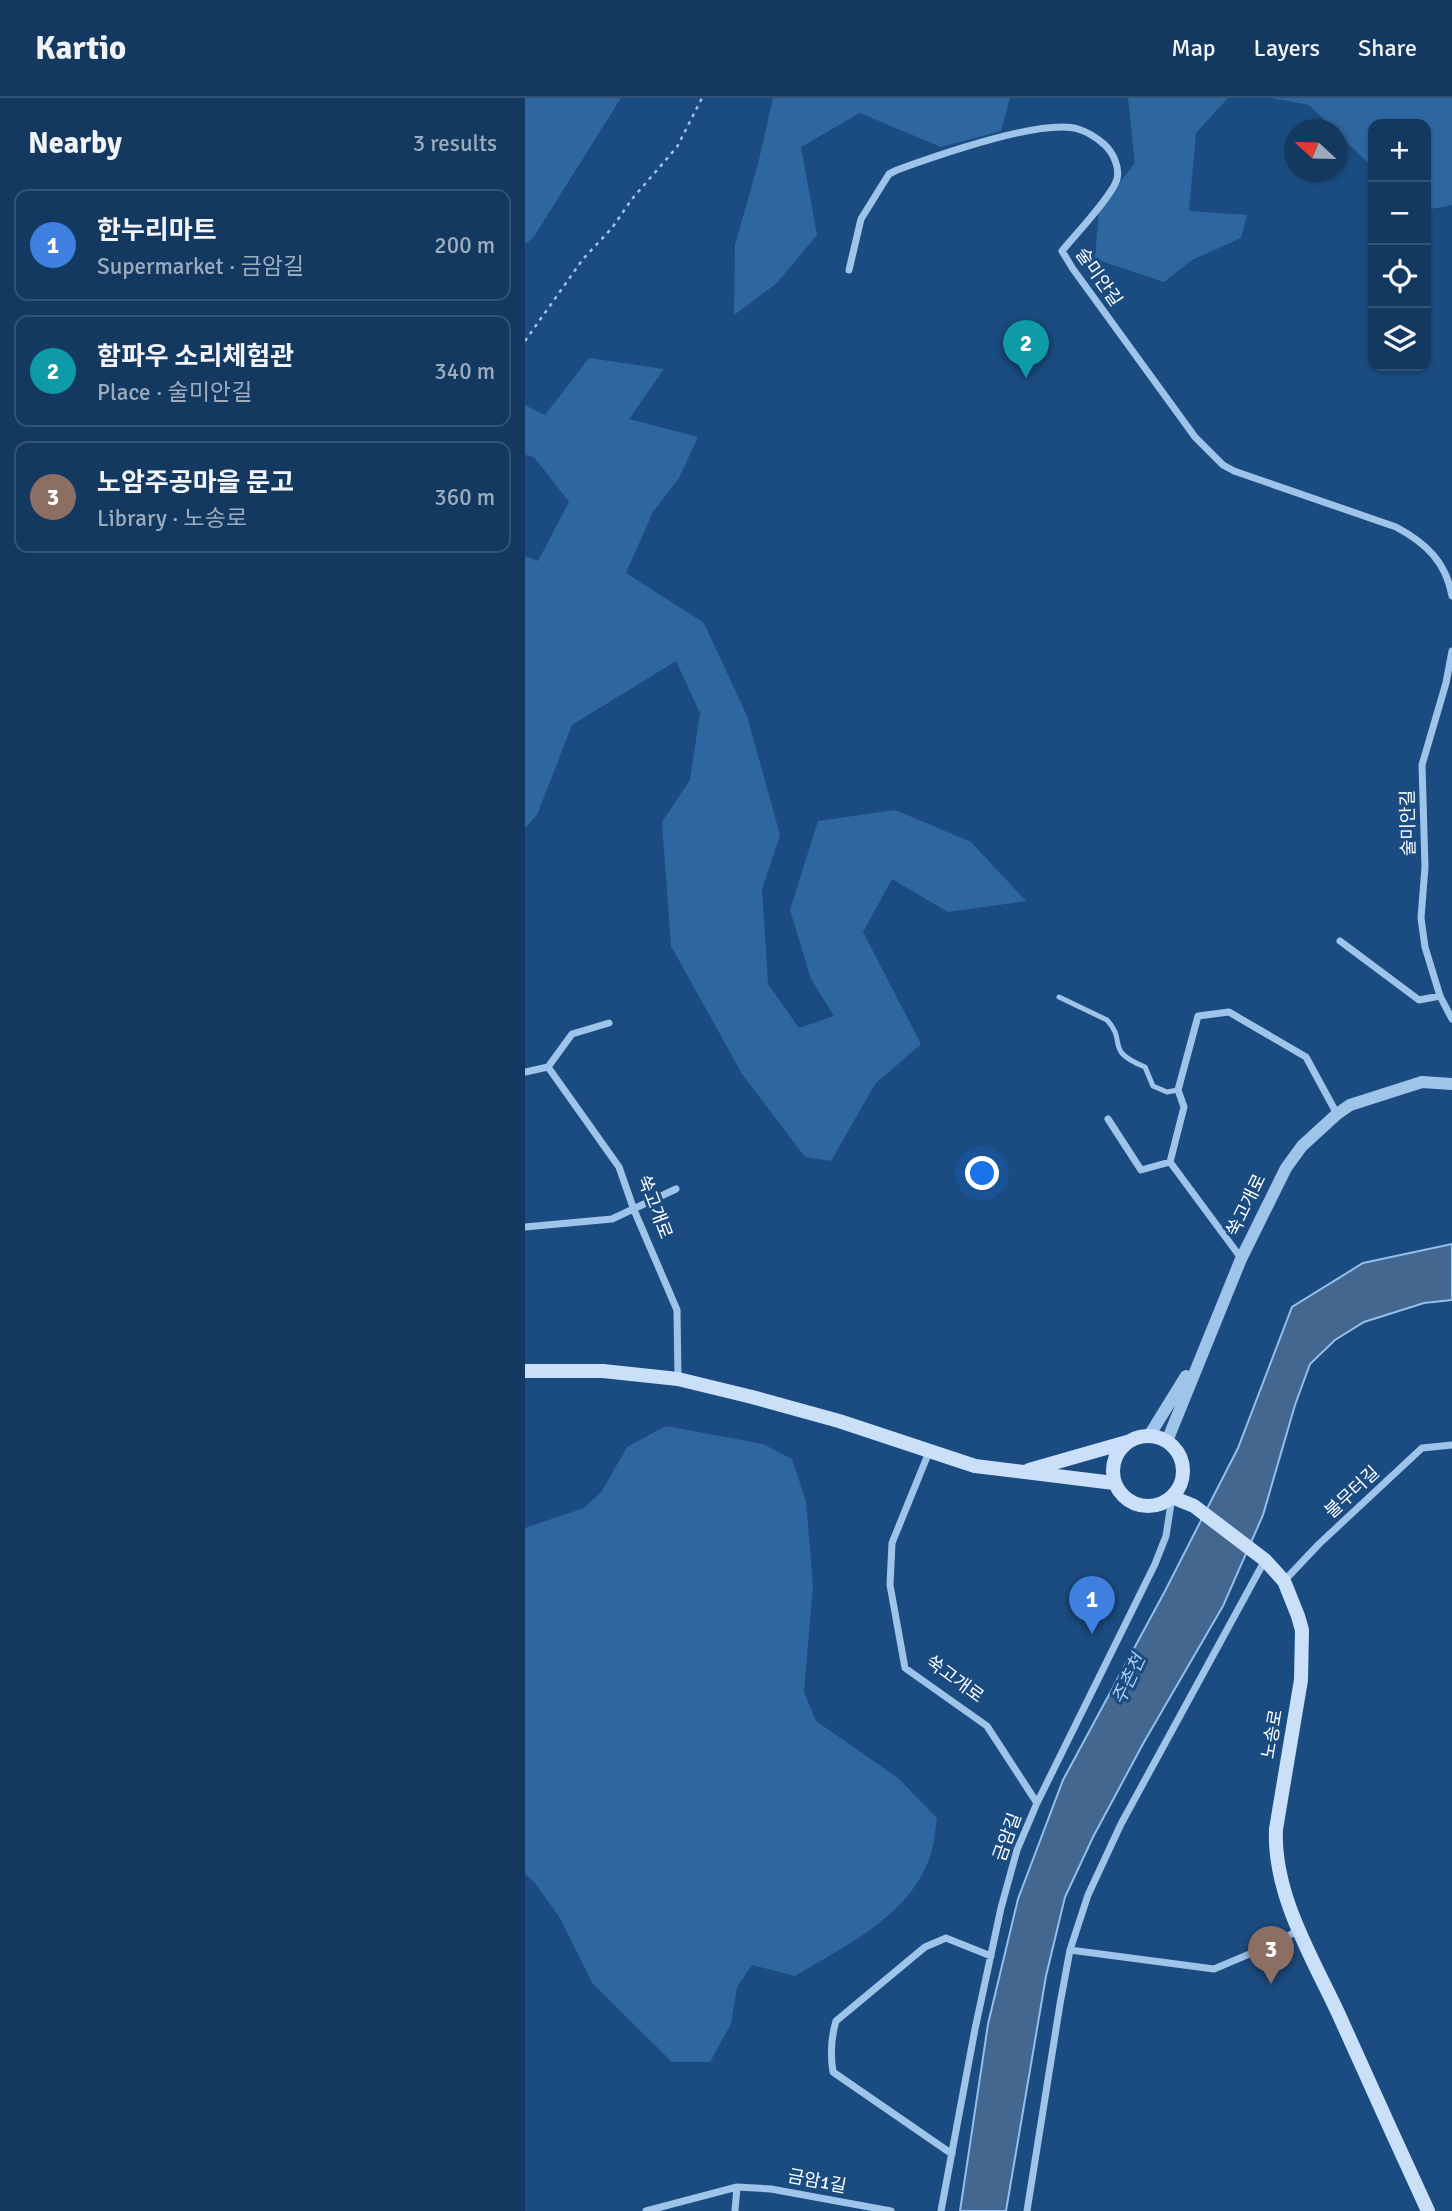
<!DOCTYPE html>
<meta charset="utf-8">
<style>
:root{--surface:#143961;--page:#1d4067;--text:#f1f3f6;--muted:#9dacbd;--line:#335376;--accent:#8bbbb9}
body{margin:0;font-family:Signika,"Noto Sans KR",sans-serif;background:var(--page);color:var(--text)}
.controls{position:absolute;right:21px;top:21px;display:grid;overflow:hidden;border-radius:14px;box-shadow:0 2px 5px #0004}
.controls button{width:63px;height:63px;display:grid;place-items:center;padding:0;border:0;border-bottom:2px solid var(--line);background:var(--surface);color:var(--text);font:35px sans-serif}
.compass{position:absolute;left:759px;top:21px;width:63px;height:63px;border-radius:50%;background:var(--surface);box-shadow:0 2px 5px #0004;rotate:292deg}
.you{position:absolute;left:458px;top:1076px;width:24px;height:24px;margin:-18px;border:5px solid #fff;border-radius:50%;background:#1a73e8;box-shadow:0 0 0 10px #1a73e833}
.badge{display:grid;place-items:center;width:46px;height:46px;border-radius:50%;background:var(--accent);color:#fff;font-size:23px;font-weight:700}
.pin{position:absolute;translate:-50% -58px;filter:drop-shadow(0 2px 4px #0008)}
.pin::after{content:'';position:absolute;top:37px;width:24px;height:21px;background:inherit;clip-path:polygon(0 0,100% 0,50% 100%)}
.list{margin:0;padding:0;list-style:none}
h2{display:flex;justify-content:space-between;align-items:center;height:91px;margin:0;padding:0 28px;font-size:30px}
h2 small{font-size:23px;font-weight:400;color:var(--muted)}
.list li{display:grid;grid-template-columns:46px 1fr auto;gap:21px;align-items:center;box-sizing:border-box;height:112px;margin:0 14px 14px;padding:0 14px;border:2px solid var(--line);border-radius:14px}
.list b{display:block;font-size:26px;white-space:nowrap}
.list p{margin:0;font-size:23px;white-space:nowrap;color:var(--muted)}
.list em{font-size:23px;font-style:normal;color:var(--muted)}
.icon{flex:none;width:38px;height:38px;fill:none;stroke:currentColor;stroke-width:2;stroke-linecap:round;stroke-linejoin:round}
.map{position:relative;flex:none;width:927px;height:2113px;overflow:hidden}
header{display:flex;align-items:center;gap:42px;box-sizing:border-box;height:98px;padding:0 35px;background:var(--surface);border-bottom:2px solid var(--line)}
header strong{font-size:33px}
nav{display:flex;gap:38px;margin-inline-start:auto;font-size:24px}
main{display:flex}
aside{flex:1;background:var(--surface)}
.map>svg:first-child{display:block}
</style>
<header>
<strong>Kartio</strong>
<nav><a>Map</a><a>Layers</a><a>Share</a></nav>
</header>
<main>
<aside>
<h2>Nearby<small>3 results</small></h2>
<ul class="list">
<li><span class="badge" style="background:#3f7fe0">1</span><div><b>한누리마트</b><p>Supermarket · 금암길</p></div><em>200 m</em></li>
<li><span class="badge" style="background:#0f9aa8">2</span><div><b>함파우 소리체험관</b><p>Place · 술미안길</p></div><em>340 m</em></li>
<li><span class="badge" style="background:#8d6e63">3</span><div><b>노암주공마을 문고</b><p>Library · 노송로</p></div><em>360 m</em></li>
</ul>
</aside>
<div class="map">
<svg width="927" height="2113" viewBox="0 0 927 2113">
<rect width="100%" height="100%" fill="#1b4c81"/>
<path fill="#2e66a0" d="M0,0h96l-88,140 -8,6z
M248,0h237l-9,33 -60,16 -81,-34 -59,34 16,88 -40,48 -43,32 1,-70 24,-85z
M603,0h100l-32,35 -7,78 58,4 -6,23 -49,22 -28,22 -69,-23 4,-51 36,-45z
M746,0h181v107l-26,5v-86h-53v44l-64,-63z
M64,260l75,11 -35,50 69,18 -19,41 -26,34 -27,61 78,50 43,93 33,119 -18,54 6,95 31,44 35,-12 -23,-37 -21,-69 28,-89 77,-11 76,32 55,59 -78,11 -56,-33 -29,53 58,112 -46,40 -44,77 -26,-4 -63,-83 -71,-128 -9,-124 28,-42 10,-67 -24,-52 -104,64 -35,90 -12,13v-272l13,5 31,-59 -35,-45 -9,-2v-50l20,10z
M141,1328l97,18 29,15 14,42 7,85 -9,106 12,29 82,57 39,40c-2,10 -2,22 -5,32 -18,64 -84,94 -137,126l-43,-11 -15,22 -6,37 -21,38h-38l-79,-78 -33,-66 -25,-35 -10,-9v-346l59,-20 18,-17 25,-44z"/>
<path fill="#43678e" stroke="#92bfec" stroke-width="2" d="M927,1146v56l-28,3 -60,19 -29,18 -25,24 -15,41 -32,110 -40,91 -79,136 -51,95 -28,60 -19,79 -40,235h-46l28,-187 30,-125 45,-119 102,-189 73,-143 54,-141 71,-44z"/>
<g fill="none" stroke-linecap="round" stroke-linejoin="round">
<path stroke="#9fc4ea" stroke-width="2.5" stroke-dasharray="3.5 5" stroke-linecap="butt" d="M0,243l58,-82 29,-31 20,-29 45,-52 25,-49"/>
<path stroke="#9fc4ea" stroke-width="5" d="M534,899l48,23c21,22 -4,30 38,47l8,19 14,6 11,-2"/>
<path stroke="#9fc4ea" stroke-width="7" d="M324,172l12,-51 28,-45 8,-4c36,-13 146,-52 181,-41 10,3 19,9 27,16 8,8 15,22 12,34 -4,16 -43,57 -55,72l11,18 122,168 28,28 11,6 162,56c30,16 50,35 56,69
M815,843l79,59 21,-4 12,23
M915,898l-15,-49 -4,-29 4,-51 -3,-102 24,-82 6,-32
M23,969l71,100 15,43 43,100 1,69
M0,974l23,-5 24,-33 37,-11
M583,1021l33,51 29,-8 71,96
M645,1064l14,-55 -6,-17 20,-74 31,-4 77,45 31,57
M0,1129l87,-8 64,-30
M404,1354l-37,91 -2,42 15,83 82,58 50,77
M759,1483l35,-37 103,-96 30,-3
M545,1852l144,19 64,-27 22,-13
M427,2056l-119,-82c-3,-18 -2,-34 3,-51l89,-74 21,-9 45,18
M121,2113l91,-24 34,2 120,22
M210,2113l2,-24
M416,2113l34,-182 26,-121 16,-58 20,-47 118,-239 11,-28 6,-39
M502,2113l33,-207 10,-54 18,-55 33,-71 144,-264"/>
<path stroke="#9fc4ea" stroke-width="12" d="M624,1338l37,-60
M642,1343l74,-182 45,-91 16,-22 35,-32 13,-9 72,-23 30,2"/>
<path stroke="#cae0f8" stroke-width="14" d="M0,1273h78l75,8 74,18 87,24 136,45 139,17
M588 1373a35 35 0 1 1 70 0a35 35 0 1 1-70 0Z
M504,1372l98,-28
M647,1399l22,9 71,54 19,21 14,35 4,14 -1,50 -25,149c-3,65 36,128 63,186 29,65 59,131 89,196"/>
</g>
<g text-anchor="middle" stroke-width="6" stroke-linejoin="round" paint-order="stroke">
<g font-size="18" fill="#fff" stroke="#1b4c81">
<text transform="translate(574 179) rotate(55)" y="6">술미안길</text>
<text transform="translate(883 725) rotate(-91)" y="6">술미안길</text>
<text transform="translate(721 1107) rotate(-64)" y="6">쑥고개로</text>
<text transform="translate(130 1109) rotate(69)" y="6">쑥고개로</text>
<text transform="translate(827 1394) rotate(-43)" y="6">불무터길</text>
<text transform="translate(430 1581) rotate(36)" y="6">쑥고개로</text>
<text transform="translate(747 1636) rotate(-80)" y="6">노송로</text>
<text transform="translate(482 1739) rotate(-70)" y="6">금암길</text>
<text transform="translate(292 2083) rotate(11)" y="6">금암1길</text>
</g>
<g font-size="19" font-style="italic" fill="#aacef2" stroke="#1b4c81">
<text transform="translate(603 1581) rotate(-65)" y="7">주촌천</text>
</g>
</g>
</svg>
<div class="controls">
<button>+</button>
<button>−</button>
<button><svg class="icon" aria-label="locate" viewBox="0 0 24 24"><circle cx="12" cy="12" r="6"/><path d="M12 2v4M12 18v4M2 12h4M18 12h4"/></svg></button>
<button><svg class="icon" aria-label="layers" viewBox="0 0 24 24"><path d="M12 4l9 5-9 5-9-5zM3 14l9 5 9-5"/></svg></button>
</div>
<svg class="compass" viewBox="-18 -18 36 36"><path d="M0-13l5 13h-10z" fill="#e53935"/><path d="M0 13l5-13h-10z" fill="#9dacbd"/></svg>
<div class="you"></div>
<div class="pin badge" style="left:567px;top:1536px;background:#3f7fe0">1</div>
<div class="pin badge" style="left:501px;top:280px;background:#0f9aa8">2</div>
<div class="pin badge" style="left:746px;top:1886px;background:#8d6e63">3</div>
</div>
</main>
